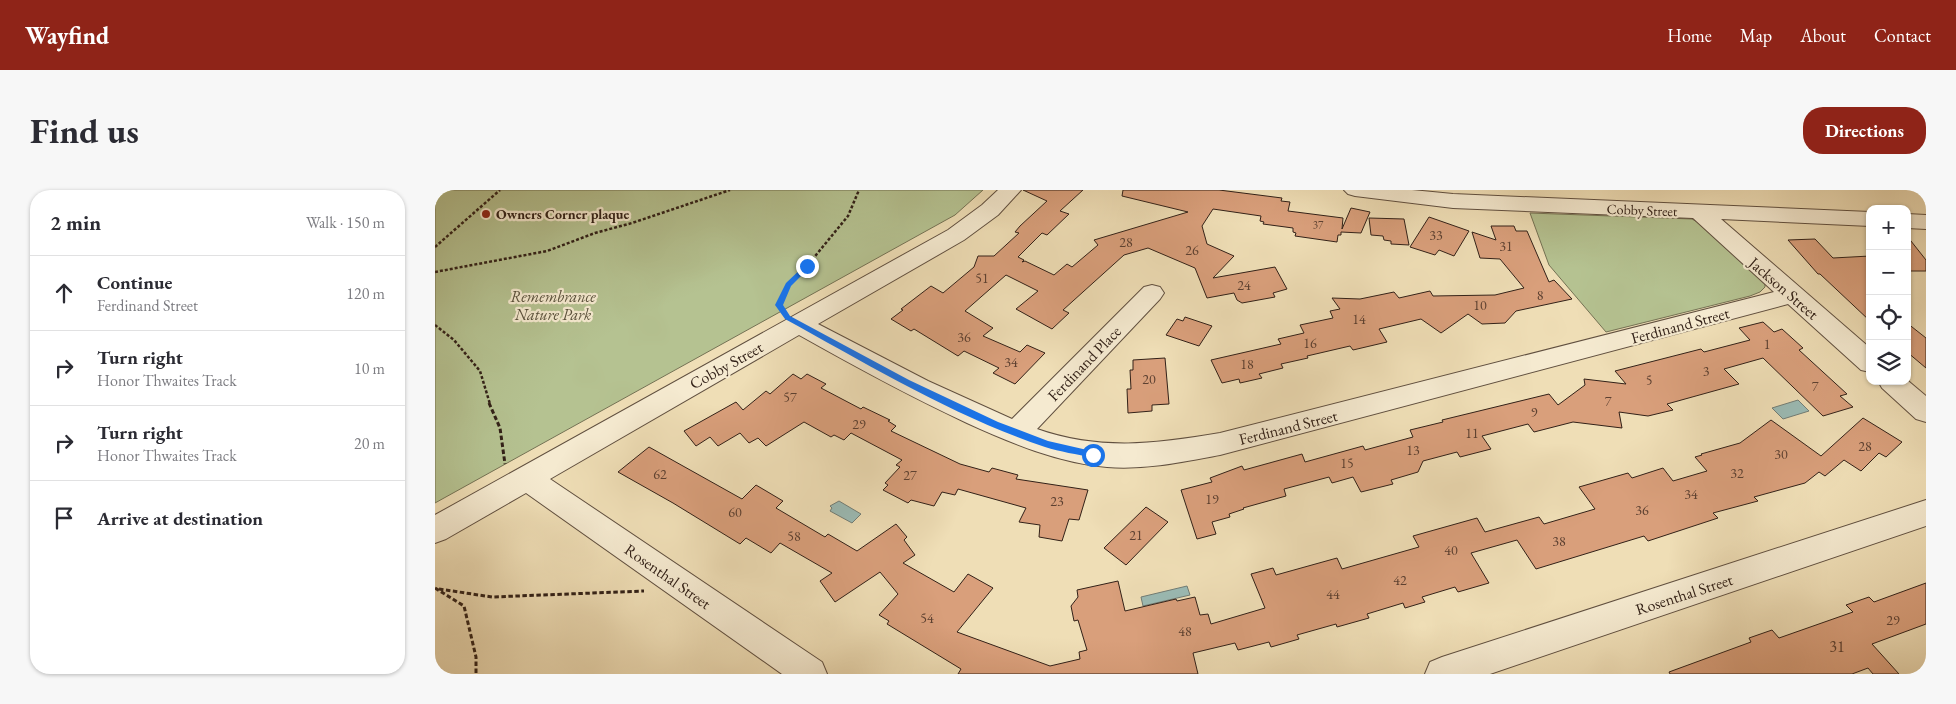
<!DOCTYPE html>
<meta charset="utf-8">
<style>
:root{--surface:#fff;--page:#f7f7f7;--text:#2b2b33;--muted:#7c7c81;--line:#e1e1e2;--accent:#8f2418}
body{margin:0;font-family:"EB Garamond",serif;background:var(--page);color:var(--text)}
.controls{position:absolute;right:15px;top:15px;display:grid;overflow:hidden;border-radius:10px;box-shadow:0 1px 4px #0004}
.controls button{width:45px;height:45px;display:grid;place-items:center;padding:0;border:0;border-bottom:1px solid var(--line);background:var(--surface);color:var(--text);font:25px sans-serif}
.stop{position:absolute;width:15px;height:15px;margin:-11px;border:4px solid #1a73e8;border-radius:50%;background:#fff}
.stop.end{background:#1a73e8;border-color:#fff;box-shadow:0 1px 5px #0008}
.list{margin:0;padding:0;list-style:none}
h2{display:flex;justify-content:space-between;align-items:center;height:65px;margin:0;padding:0 20px;font-size:21px}
h2 small{font-size:16px;font-weight:400;color:var(--muted)}
.list li{display:grid;grid-template-columns:32px 1fr auto;gap:15px;align-items:center;box-sizing:border-box;height:75px;padding:0 20px;border-top:1px solid var(--line)}
.list b{display:block;font-size:19px;white-space:nowrap}
.list p{margin:0;font-size:16px;white-space:nowrap;color:var(--muted)}
.list em{font-size:16px;font-style:normal;color:var(--muted)}
.icon{flex:none;width:28px;height:28px;fill:none;stroke:currentColor;stroke-width:2;stroke-linecap:round;stroke-linejoin:round}
.map{position:relative;flex:none;width:1491px;height:484px;overflow:hidden;border-radius:20px}
header{display:flex;align-items:center;gap:30px;box-sizing:border-box;height:70px;padding:0 25px;background:var(--accent);color:#fff}
header strong{font-size:24px}
nav{display:flex;gap:28px;margin-inline-start:auto;font-size:18px}
.intro{display:flex;align-items:center;justify-content:space-between;box-sizing:border-box;height:120px;padding:0 30px}
h1{margin:0;font-size:35px}
.button{padding:12px 22px;border-radius:20px;background:var(--accent);color:#fff;font-size:18px;font-weight:700}
main{display:flex;gap:30px;padding:0 30px}
aside{flex:1;background:var(--surface);border-radius:20px;box-shadow:0 1px 4px #0004}
.map>svg:first-child{display:block}
</style>
<header>
<strong>Wayfind</strong>
<nav><a>Home</a><a>Map</a><a>About</a><a>Contact</a></nav>
</header>
<div class="intro"><h1>Find us</h1><a class="button">Directions</a></div>
<main>
<aside>
<h2>2 min<small>Walk · 150 m</small></h2>
<ul class="list">
<li><svg class="icon" aria-label="ahead" viewBox="0 0 24 24"><path d="M12 20V5M6 11l6-6 6 6"/></svg><div><b>Continue</b><p>Ferdinand Street</p></div><em>120 m</em></li>
<li><svg class="icon" aria-label="right" viewBox="0 0 24 24"><path d="M7 20v-9h11M14 6l5 5-5 5"/></svg><div><b>Turn right</b><p>Honor Thwaites Track</p></div><em>10 m</em></li>
<li><svg class="icon" aria-label="right" viewBox="0 0 24 24"><path d="M7 20v-9h11M14 6l5 5-5 5"/></svg><div><b>Turn right</b><p>Honor Thwaites Track</p></div><em>20 m</em></li>
<li><svg class="icon" aria-label="arrive" viewBox="0 0 24 24"><path d="M6 21V4h12l-3 4 3 4H6"/></svg><div><b>Arrive at destination</b></div></li>
</ul>
</aside>
<div class="map">
<svg width="1491" height="484" viewBox="0 0 1491 484">
<rect width="100%" height="100%" fill="#efdeb6"/>
<filter id="stains"><feTurbulence type="fractalNoise" baseFrequency=".004" numOctaves="4"/><feColorMatrix values="0 0 0 0 .2 0 0 0 0 .09 0 0 0 0 .02 0 0 0 .5 -.17"/></filter>
<radialGradient id="worn" r=".72"><stop offset=".6" stop-color="#630" stop-opacity="0"/><stop offset="1" stop-color="#630" stop-opacity=".3"/></radialGradient>
<path fill="#b5c291" stroke="#747254" d="M0,0h548l-28,25 -520,288z
M1095,23l162,6 11,6 62,58v4l-5,5 -10,4 -144,36 -57,-67z"/>
<path fill="#9bbbb5" stroke="#717d76" d="M1363,210l11,11 -26,8 -11,-11z
M404,311l22,13 -9,9 -22,-12 2,-3 -2,-2z
M752,396l3,9 -47,11 -2,-9z"/>
<path fill="#d99f7b" stroke="#322118" d="M588,0h60l-23,21 9,3 -22,21 -5,-2 -24,24 6,3 -2,2 3,-1 29,14 13,-11 5,3 26,-22 -4,-5 94,-28 -66,-16 1,-6h96l63,8 -1,3 9,1 -2,9 55,7 -1,11 9,-21 19,4 -9,21 -20,-1v3h-3l-1,7 -42,-6 1,-3 -3,-1v-4l-30,-4 1,-2 -4,-1 1,-5 -48,-7 -11,17 5,18 27,12 -21,22 62,-11 12,22 -14,4 2,4 -33,6 -5,-3 -3,-7 -27,5 -12,-30 -47,-20 -24,7 -61,55 6,3 -17,16 -36,-20 22,-18 -32,-16 -41,36 28,17 -10,8 37,16 7,-7 18,8 -30,31 -22,-11 6,-5 -35,-17 -6,5 -44,-27 -3,2 -20,-12 12,-9 -2,-1 30,-23 12,7 31,-26 4,-11h16l25,-23 -4,-1 5,-6 27,-25z
M994,27l40,14 -15,25 -15,-6 -4,5 -25,-8z
M934,28l35,1 5,26 -18,-1v-3l-7,-1 -1,-4 -12,-1z
M1056,36h23l2,5h11l22,51 5,-2 18,19 -56,12 -11,12 -23,1 -14,-10 -27,19 -20,-14 -42,10 8,13 -34,8 -3,-4 -43,10 1,2 -27,6 2,4 -24,6 3,4 -22,5 -1,-4 -17,4 -11,-23 70,-16 -3,-5 26,-6 -4,-8 33,-7 -3,-7 10,-2 -8,-11 28,1 34,-7 5,6 31,-7 3,5 62,-1 29,-7 -24,-29 -20,-1 -8,-26 24,8z
M1472,46l19,24v11h-19z
M1380,49l18,19 37,-2v65l-50,-47h-2l-30,-34z
M750,127l27,9 -13,20 -33,-11 11,-16 6,2z
M1328,132l11,10 8,-3 21,19 -4,2 48,44 -7,2 13,11 -30,9 -60,-58 -39,11 15,15 -72,20 6,6 -25,6 -29,-4 3,16 -49,-6 -39,10 -6,-8 -46,12 9,13 -31,8 -3,-5 -34,9 -5,11 -27,8 2,4 -32,8 -8,-15 -21,6 -3,-6 -45,12 2,7 -43,12 1,1 -15,5 1,3 -18,5 4,12 -19,5 -16,-49 31,-8 -2,-4 32,-12 2,4 58,-16 3,8 58,-16 2,4 48,-13 -3,-7 33,-8 -1,-2 107,-26 9,11 27,-20 -1,-6 42,5 -11,-13 86,-22 3,3 46,-12 -11,-12z
M1472,133l19,15v30l-19,-16z
M730,168l4,46 -17,1v6l-24,2 -1,-24h4l-1,-19h3v-10z
M358,184l8,5 6,-5 19,10 -5,4 40,21 2,-2 27,13 -2,1 8,5 -5,5 69,33 29,8 3,-4 26,7 -2,4 72,11 -9,30 -10,-1 -7,22 -23,-4 1,-12 -21,-3 7,-14 -68,-19 -3,6 -13,-3 -8,14 -23,-6 -3,3 -25,-13 5,-5 -3,-2 15,-16 -4,-2 6,-5 -51,-27 -7,7 -10,-5 -3,2 -27,-15 -38,24 -8,-8 -9,5 -9,-10 -22,13 -8,-9 -14,9 -12,-15 52,-29 7,8 23,-19 4,3z
M1428,228l39,24 -16,15 -7,-4 -18,18 -17,-11 -19,16 -6,-4 -14,11 -51,14 4,4 -45,12 5,5 -70,23 -4,-5 -108,33 -19,-29 -46,13 18,30 -31,9 -3,-5 -33,10 3,5 -20,6 -2,-5 -36,11 2,4 -32,9 -1,-3 -39,11 2,4 -28,8 -2,-5 -31,8 -3,-7 -42,10 5,21h-240l3,-5 -74,-45 2,-3 -10,-6 19,-21 -18,-22 -45,30 -15,-21 12,-8 -52,-30 -9,10 -25,-15 -6,6 -67,-41 -55,-31 31,-25 93,52 14,-14 27,16 -7,7 49,29 3,-3 29,17 39,-27 11,13 -3,3 11,15 -12,8 51,29 14,-18 25,14 -36,44 93,34 30,-7 -1,-7 8,-2 -9,-30 -4,1 -3,-15 7,-9 -1,-7 41,-9 7,30 51,-12 1,2 18,-4 5,18 8,-1 3,10 54,-16 -14,-34 22,-6 3,7 61,-17 5,11 77,-22 -6,-11 64,-18 8,14 54,-15 5,7 51,-15 -16,-22 49,-14 4,5 31,-10 10,13 34,-10 -12,-14 7,-2 -1,-1 39,-11 31,-23 50,36z
M711,317l22,15 -42,43 -22,-17z
M1491,393v41l-54,20 27,30h-26l-5,-6 -16,6h-182l-1,-2 82,-30 -2,-4 23,-8 7,8 74,-26 -7,-7 23,-8 5,5z"/>
<g fill="none" stroke-linecap="round" stroke-linejoin="round">
<g stroke="#615040" stroke-width="2">
<path id="minor" d="M563,0h23l-23,25 -34,25 -146,84 110,57 84,38 132,-132 8,-2 8,2 4,6 -4,6 -123,130c63,22 119,15 183,4l554,-141 -81,-74 -240,-10 -98,-12 -7,-2 -4,-4h68l41,4 417,18v14l-149,-7 149,129v24l-9,-2 -73,-66 -568,151c-37,7 -75,15 -113,12 -49,-4 -96,-24 -140,-44 -58,-27 -113,-57 -168,-88l-249,144 272,183 5,12h-45l-256,-181 -80,46 -11,4v-28l513,-285 34,-25z
M1472,24l19,1v14l-19,-1z
M1472,190l19,16v26l-10,-3 -34,-31 -4,-7z
M1491,310v26l-436,148h-65l5,-12 12,-5z"/>
</g>
<path stroke="#322118" stroke-width="2.5" stroke-dasharray="3 2" stroke-linecap="butt" d="M0,57l65,-57
M0,82l112,-21 48,-18 37,-10 98,-33
M348,122l-4,-7 9,-20 19,-19 41,-50 11,-26
M0,135l19,15 26,31 10,33"/>
<path stroke="#322118" stroke-width="3" stroke-dasharray="4.5 2.5" stroke-linecap="butt" d="M54,213l11,25 5,36
M0,398l29,18 12,51v17
M4,399l53,8 152,-6"/>
<use href="#minor" fill="#f5ead0" fill-rule="evenodd"/>
</g>
<path fill="#1a73e8" d="M370,75l6,1 -20,20 -8,19 7,11 119,64 89,42 50,19 48,11v5l-3,1c-16,-4 -33,-6 -48,-11 -92,-31 -176,-82 -260,-128l-10,-14 11,-22z"/>
<circle fill="#8f2418" stroke="#f5ead0" stroke-width="2" cx="51" cy="24" r="5"/>
<g text-anchor="middle" stroke-width="4.5" stroke-linejoin="round" paint-order="stroke">
<g font-size="11" fill="#5c4031">
<text x="883" y="39">37</text>
</g>
<g font-size="14" fill="#322118" stroke="#f5ead0">
<text transform="translate(1207 20) rotate(2)" y="5">Cobby Street</text>
</g>
<g font-size="14" font-weight="bold" fill="#322118" stroke="#f5ead0" text-anchor="start">
<text x="61" y="29">Owners Corner plaque</text>
</g>
<g font-size="14" fill="#5c4031">
<text x="1001" y="50">33</text>
<text x="691" y="57">28</text>
<text x="1071" y="61">31</text>
<text x="757" y="65">26</text>
<text x="547" y="93">51</text>
<text x="809" y="100">24</text>
<text x="1105" y="110">8</text>
<text x="1045" y="120">10</text>
<text x="924" y="134">14</text>
<text x="529" y="152">36</text>
<text x="875" y="158">16</text>
<text x="1332" y="159">1</text>
<text x="576" y="177">34</text>
<text x="812" y="179">18</text>
<text x="1271" y="186">3</text>
<text x="714" y="194">20</text>
<text x="1214" y="195">5</text>
<text x="1380" y="201">7</text>
<text x="355" y="212">57</text>
<text x="1173" y="216">7</text>
<text x="1099" y="227">9</text>
<text x="424" y="239">29</text>
<text x="1037" y="248">11</text>
<text x="1430" y="261">28</text>
<text x="978" y="265">13</text>
<text x="1346" y="269">30</text>
<text x="912" y="278">15</text>
<text x="1302" y="288">32</text>
<text x="225" y="289">62</text>
<text x="475" y="290">27</text>
<text x="1256" y="309">34</text>
<text x="777" y="314">19</text>
<text x="622" y="316">23</text>
<text x="1207" y="325">36</text>
<text x="300" y="327">60</text>
<text x="701" y="350">21</text>
<text x="359" y="351">58</text>
<text x="1124" y="356">38</text>
<text x="1016" y="365">40</text>
<text x="965" y="395">42</text>
<text x="898" y="409">44</text>
<text x="492" y="433">54</text>
<text x="1458" y="435">29</text>
<text x="750" y="446">48</text>
</g>
<g font-size="16" fill="#322118" stroke="#f5ead0">
<text transform="translate(1349 98) rotate(41)" y="6">Jackson Street</text>
<text transform="translate(1245 135) rotate(-15)" y="6">Ferdinand Street</text>
<text transform="translate(649 173) rotate(-46)" y="6">Ferdinand Place</text>
<text transform="translate(291 175) rotate(-29)" y="6">Cobby Street</text>
<text transform="translate(853 237) rotate(-14)" y="6">Ferdinand Street</text>
<text transform="translate(233 386) rotate(35)" y="6">Rosenthal Street</text>
<text transform="translate(1249 404) rotate(-18)" y="6">Rosenthal Street</text>
</g>
<g font-size="16" font-style="italic" fill="#59513c" stroke="#f5ead0">
<text x="118" y="112">Remembrance<tspan x="118" dy="18">Nature Park</tspan></text>
</g>
<g font-size="16" fill="#5c4031">
<text x="1402" y="462">31</text>
</g>
</g>
<rect width="100%" height="100%" filter="url(#stains)"/>
<rect width="100%" height="100%" fill="url(#worn)"/>
</svg>
<div class="controls">
<button>+</button>
<button>−</button>
<button><svg class="icon" aria-label="locate" viewBox="0 0 24 24"><circle cx="12" cy="12" r="6"/><path d="M12 2v4M12 18v4M2 12h4M18 12h4"/></svg></button>
<button><svg class="icon" aria-label="layers" viewBox="0 0 24 24"><path d="M12 4l9 5-9 5-9-5zM3 14l9 5 9-5"/></svg></button>
</div>
<div class="stop" style="left:658px;top:265px"></div>
<div class="stop end" style="left:372px;top:76px"></div>
</div>
</main>
